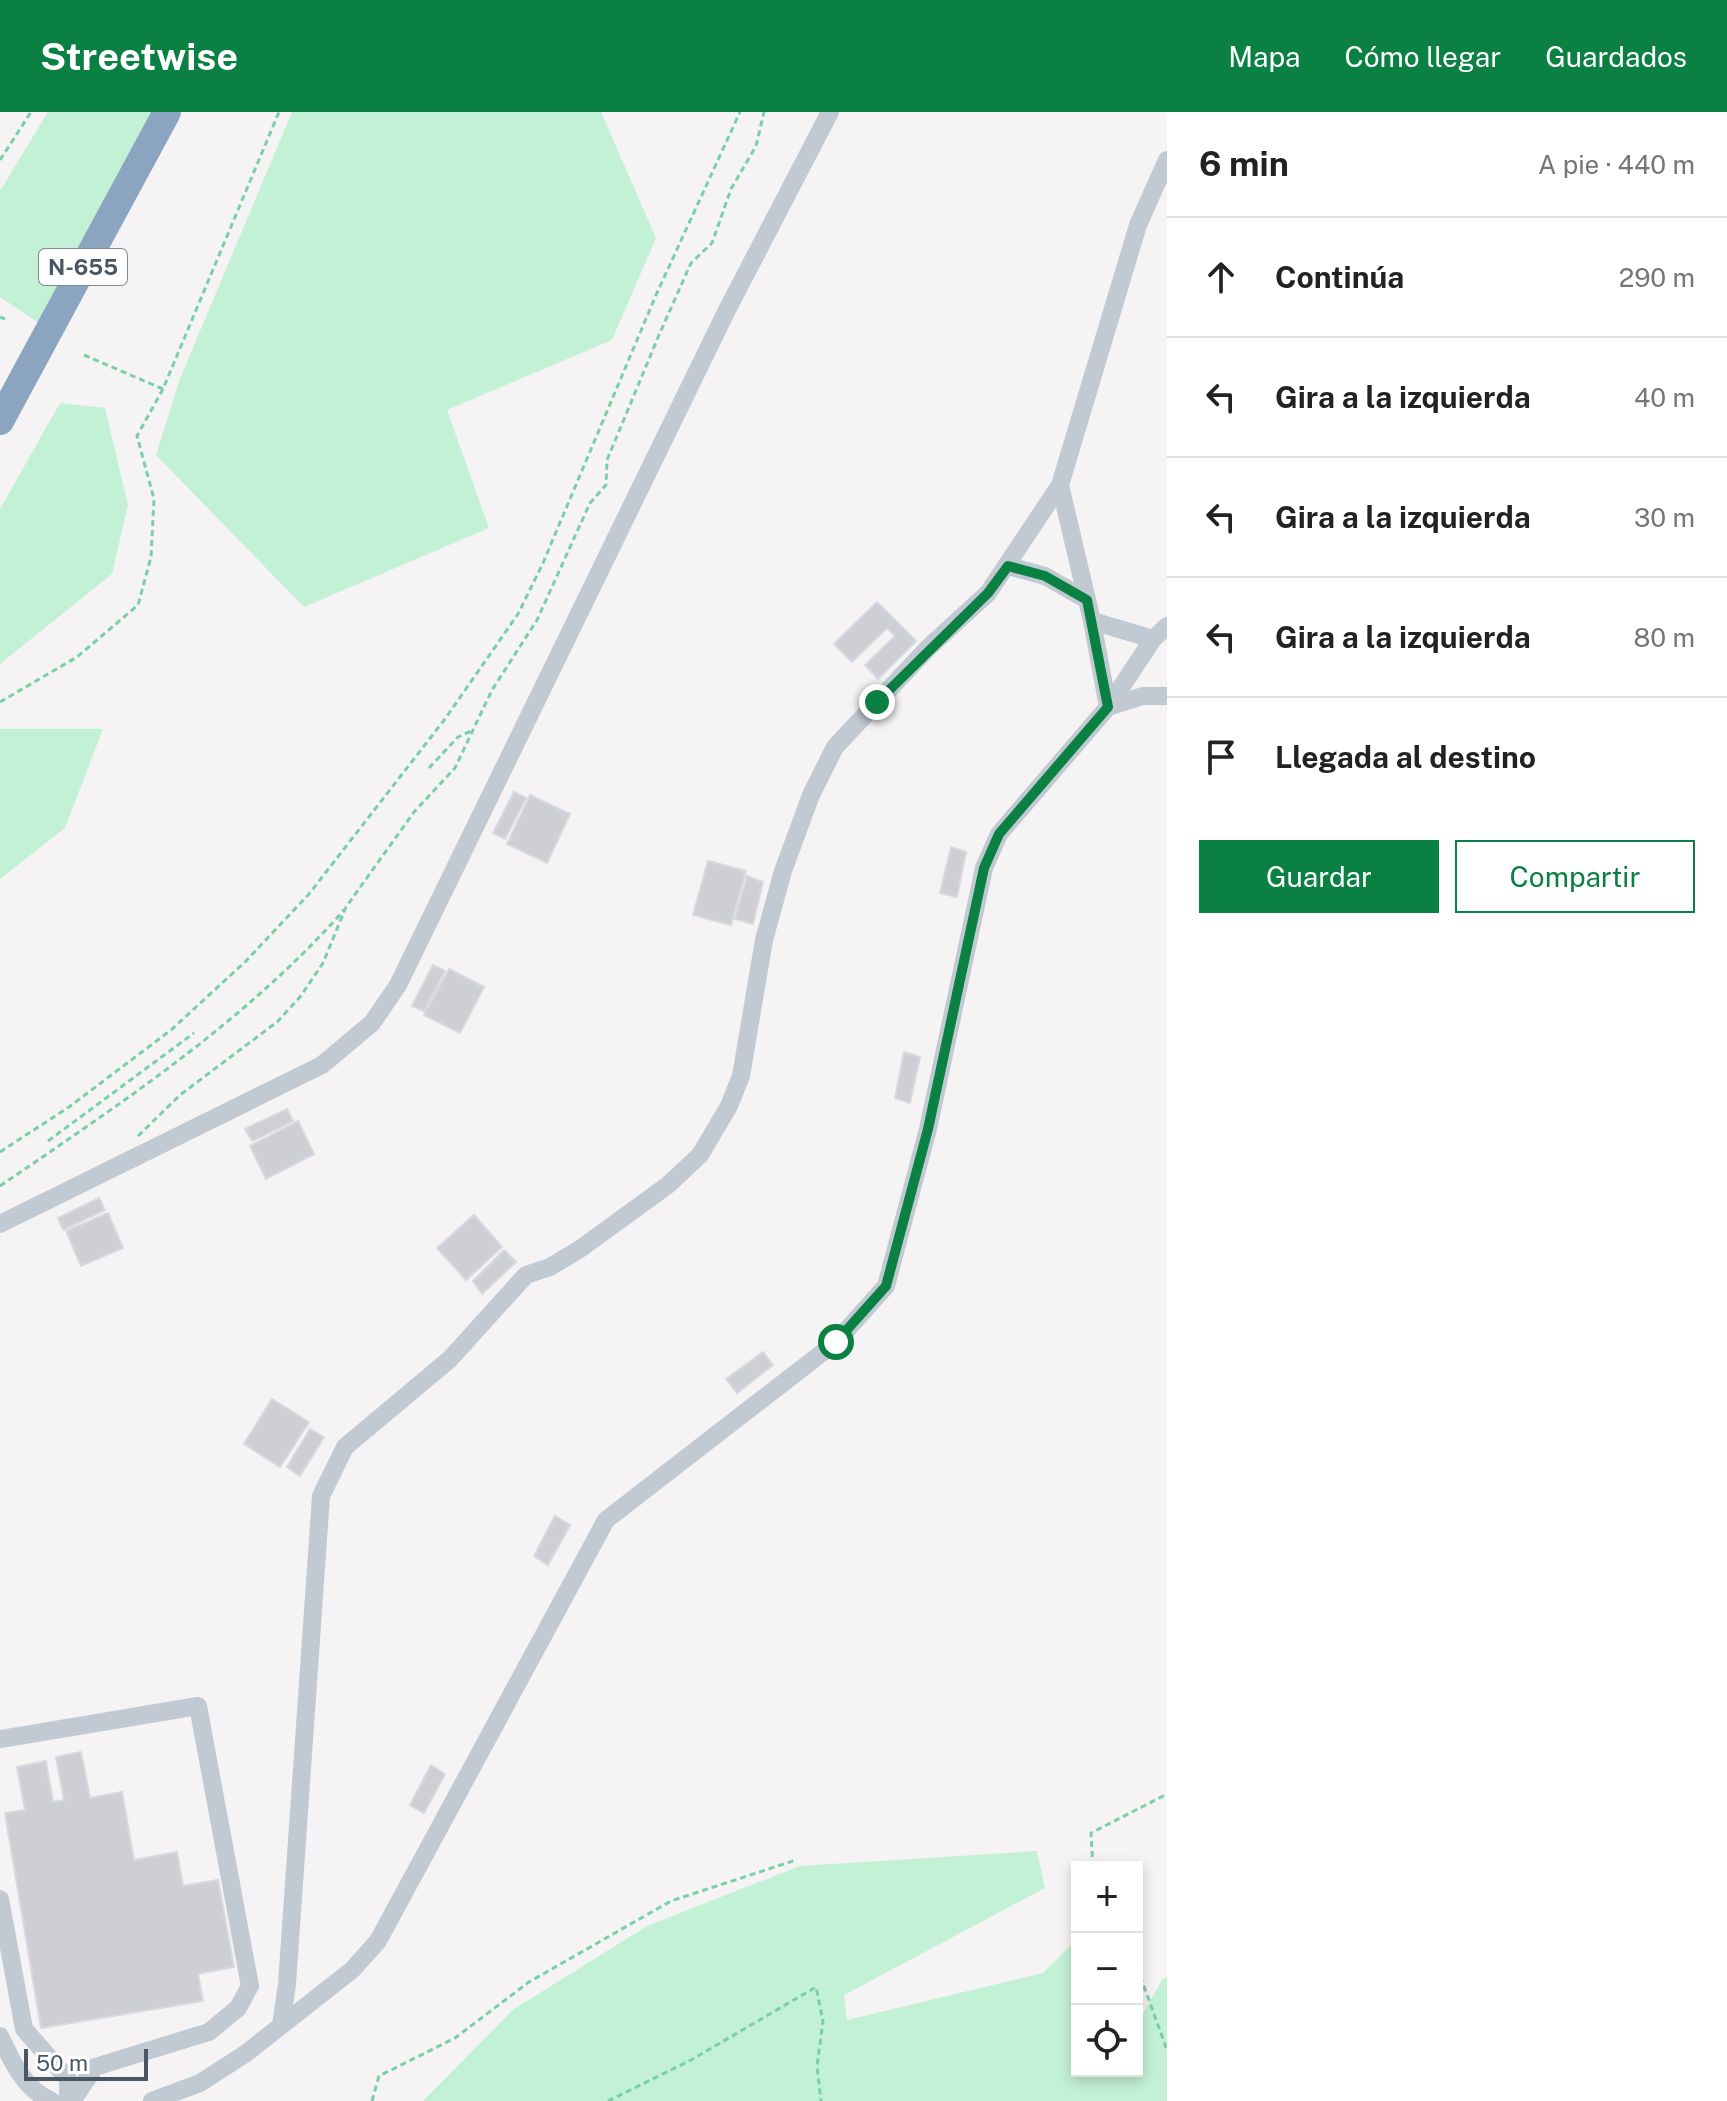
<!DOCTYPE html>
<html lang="es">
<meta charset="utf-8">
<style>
:root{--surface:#fff;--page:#f6f6f6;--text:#222;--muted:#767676;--line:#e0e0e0;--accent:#0b8043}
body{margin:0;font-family:"Public Sans",sans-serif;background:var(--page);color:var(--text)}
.controls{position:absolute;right:24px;bottom:24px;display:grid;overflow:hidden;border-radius:0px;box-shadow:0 4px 12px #0003}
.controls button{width:72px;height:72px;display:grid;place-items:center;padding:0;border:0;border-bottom:2px solid var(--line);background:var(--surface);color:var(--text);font:40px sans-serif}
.scale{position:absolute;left:24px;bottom:20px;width:124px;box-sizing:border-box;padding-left:8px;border:4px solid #4a5661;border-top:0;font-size:22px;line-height:28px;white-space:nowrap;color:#4a5661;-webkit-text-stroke:6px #fff;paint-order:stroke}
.stop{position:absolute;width:24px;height:24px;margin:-18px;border:6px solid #0b8043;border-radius:50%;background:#fff}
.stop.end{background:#0b8043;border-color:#fff;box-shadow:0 2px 8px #0008}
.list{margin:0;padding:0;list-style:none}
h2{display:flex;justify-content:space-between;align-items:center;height:104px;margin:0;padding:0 32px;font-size:34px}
h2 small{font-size:26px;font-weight:400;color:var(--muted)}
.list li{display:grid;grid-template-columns:52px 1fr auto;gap:24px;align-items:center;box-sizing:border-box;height:120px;padding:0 32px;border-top:2px solid var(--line)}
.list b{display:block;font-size:30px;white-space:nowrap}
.list em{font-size:26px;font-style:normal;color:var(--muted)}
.actions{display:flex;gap:16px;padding:24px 32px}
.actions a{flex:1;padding:18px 0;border:2px solid var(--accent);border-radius:0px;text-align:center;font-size:28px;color:var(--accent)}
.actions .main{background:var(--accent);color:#fff}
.icon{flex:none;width:44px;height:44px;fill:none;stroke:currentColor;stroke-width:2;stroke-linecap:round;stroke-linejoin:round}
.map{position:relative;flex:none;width:1167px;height:1989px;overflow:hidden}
header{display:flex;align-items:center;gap:48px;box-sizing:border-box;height:112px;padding:0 40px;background:var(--accent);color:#fff}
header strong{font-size:38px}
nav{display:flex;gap:44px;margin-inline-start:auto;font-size:28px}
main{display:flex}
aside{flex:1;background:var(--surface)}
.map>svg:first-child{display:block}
</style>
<header>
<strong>Streetwise</strong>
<nav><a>Mapa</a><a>Cómo llegar</a><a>Guardados</a></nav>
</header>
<main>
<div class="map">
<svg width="1167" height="1989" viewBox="0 0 1167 1989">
<rect width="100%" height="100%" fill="#f5f3f3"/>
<path fill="#c3f1d5" d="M48,0h105l-111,213 -42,-28v-106z
M292,0h309l55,126 -44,102 -165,70 42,118 -185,79 -148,-152 23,-74z
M60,291l45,5 23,97 -16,69 -112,90v-155z
M0,617h103l-38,99 -65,51z
M1037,1739l8,37 -201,107 3,25 196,-47 34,-34v132h60v-47l25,-44 5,-3v124h-744l91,-92 133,-83 153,-60z"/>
<path fill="#cdcfd5" stroke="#d7d9de" stroke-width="2" d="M877,490l39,39 -38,38 -13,-14 30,-29 -8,-8 -35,34 -18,-18z
M514,680l12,6 -21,41 -12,-6z
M530,683l40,19 -23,49 -40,-19z
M951,735l15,5 -9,45 -17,-4z
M708,749l38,10 -15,54 -38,-10z
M747,764l16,6 -10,42 -18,-5z
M433,853l12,6 -21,40 -12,-5z
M449,857l35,18 -24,46 -36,-18z
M904,940l16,5 -10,46 -15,-5z
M287,997l6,12 -41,20 -7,-12z
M298,1009l16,33 -48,25 -16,-33z
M99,1086l6,12 -42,20 -5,-12z
M108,1101l15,35 -42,18 -15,-35z
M474,1103l28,32 -36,33 -29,-32z
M504,1138l12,12 -34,32 -9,-13z
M763,1240l10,13 -36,28 -11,-14z
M272,1287l37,23 -29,45 -36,-23z
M310,1317l14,8 -24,39 -13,-9z
M555,1404l15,9 -22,40 -14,-9z
M81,1640l9,46 32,-6 12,68 43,-8 6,34 35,-6 16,87 -36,7 5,27 -162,27 -36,-215 20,-3 -8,-43 29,-6 7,41 11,-2 -8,-43z
M431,1653l14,9 -21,39 -14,-8z"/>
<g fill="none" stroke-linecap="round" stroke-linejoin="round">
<path stroke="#7ad0a6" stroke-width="3" stroke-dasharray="6 4" stroke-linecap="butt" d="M0,48l31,-48
M0,205l5,2
M84,243l79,34
M0,590l77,-45 61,-52 13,-48 3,-58 -17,-63 26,-47 116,-277
M429,656l29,-31 13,-6
M138,1024l42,-41 97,-73 23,-25 23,-34 23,-56 68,-95 41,-44 37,-78 45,-70 53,-117 16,-18 1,-25 52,-125 32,-72 21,-20 19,-54 25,-43 8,-34
M48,1029l146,-108
M0,1040l69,-45 102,-77 74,-68 64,-68 136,-175 73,-105 25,-51 113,-268 84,-183
M0,1074c123,-84 246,-165 345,-277
M1093,1755l-2,-34 76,-39
M1137,1855l30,83
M372,1989l7,-25 76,-38 74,-56 142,-81 125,-41
M608,1989l83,-41 125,-73 7,34 -6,45 4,35"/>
<path stroke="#c1cad2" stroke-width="18" d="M1060,373l32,136 61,18 14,-13
M1008,454l37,10 42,24
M1153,527l-45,68 35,-11h24
M0,1112l322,-159 50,-42 26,-38 329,-675 103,-198
M0,1627l198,-33 52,280 -12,22 -29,24 -114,35 -23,34
M0,1787l24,130 44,50v22
M281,1913l6,-41 34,-488 24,-49 105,-88 76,-84 24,-8 30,-18 88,-64 32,-30 29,-49 12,-30 23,-136 19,-69 28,-76 24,-48 93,-99 60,-55 72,-108 78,-260 29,-65
M0,1924c12,26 25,54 52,65
M152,1989l48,-18 45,-29 107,-84 26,-29 228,-421 230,-178 50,-56 42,-157 56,-261 15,-34 109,-127 -16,-86"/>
<path stroke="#8ba5c1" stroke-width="28" d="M0,309l167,-309"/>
</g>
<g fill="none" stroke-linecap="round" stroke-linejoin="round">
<path stroke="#0b8043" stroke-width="10" d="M836,1230l50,-56 42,-157 56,-261 15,-34 109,-127 -21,-107 -42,-24 -37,-10 -20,27 -111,109"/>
</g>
<g text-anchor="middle" stroke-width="8" stroke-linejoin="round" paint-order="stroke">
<rect fill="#fff" stroke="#808990" stroke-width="2" x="39" y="137" width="88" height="36" rx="6"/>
<g font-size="22" font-weight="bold" fill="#4a5661">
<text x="83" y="163">N-655</text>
</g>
</g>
</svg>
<div class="controls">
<button>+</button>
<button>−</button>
<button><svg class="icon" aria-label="locate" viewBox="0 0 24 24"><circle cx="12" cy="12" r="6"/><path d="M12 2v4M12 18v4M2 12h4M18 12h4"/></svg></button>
</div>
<div class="scale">50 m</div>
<div class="stop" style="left:836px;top:1230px"></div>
<div class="stop end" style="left:877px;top:590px"></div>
</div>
<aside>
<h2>6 min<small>A pie · 440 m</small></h2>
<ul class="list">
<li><svg class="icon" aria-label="ahead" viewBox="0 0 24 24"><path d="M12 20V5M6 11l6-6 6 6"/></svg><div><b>Continúa</b></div><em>290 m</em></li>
<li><svg class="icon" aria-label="left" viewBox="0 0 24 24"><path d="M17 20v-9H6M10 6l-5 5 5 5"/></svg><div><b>Gira a la izquierda</b></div><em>40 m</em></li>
<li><svg class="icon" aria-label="left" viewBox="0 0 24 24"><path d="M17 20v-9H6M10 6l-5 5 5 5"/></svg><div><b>Gira a la izquierda</b></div><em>30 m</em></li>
<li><svg class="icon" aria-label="left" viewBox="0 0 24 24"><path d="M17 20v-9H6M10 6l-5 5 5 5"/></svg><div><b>Gira a la izquierda</b></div><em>80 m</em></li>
<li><svg class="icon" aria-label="arrive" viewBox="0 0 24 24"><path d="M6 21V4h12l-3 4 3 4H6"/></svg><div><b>Llegada al destino</b></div></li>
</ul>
<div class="actions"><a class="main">Guardar</a><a>Compartir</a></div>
</aside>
</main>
